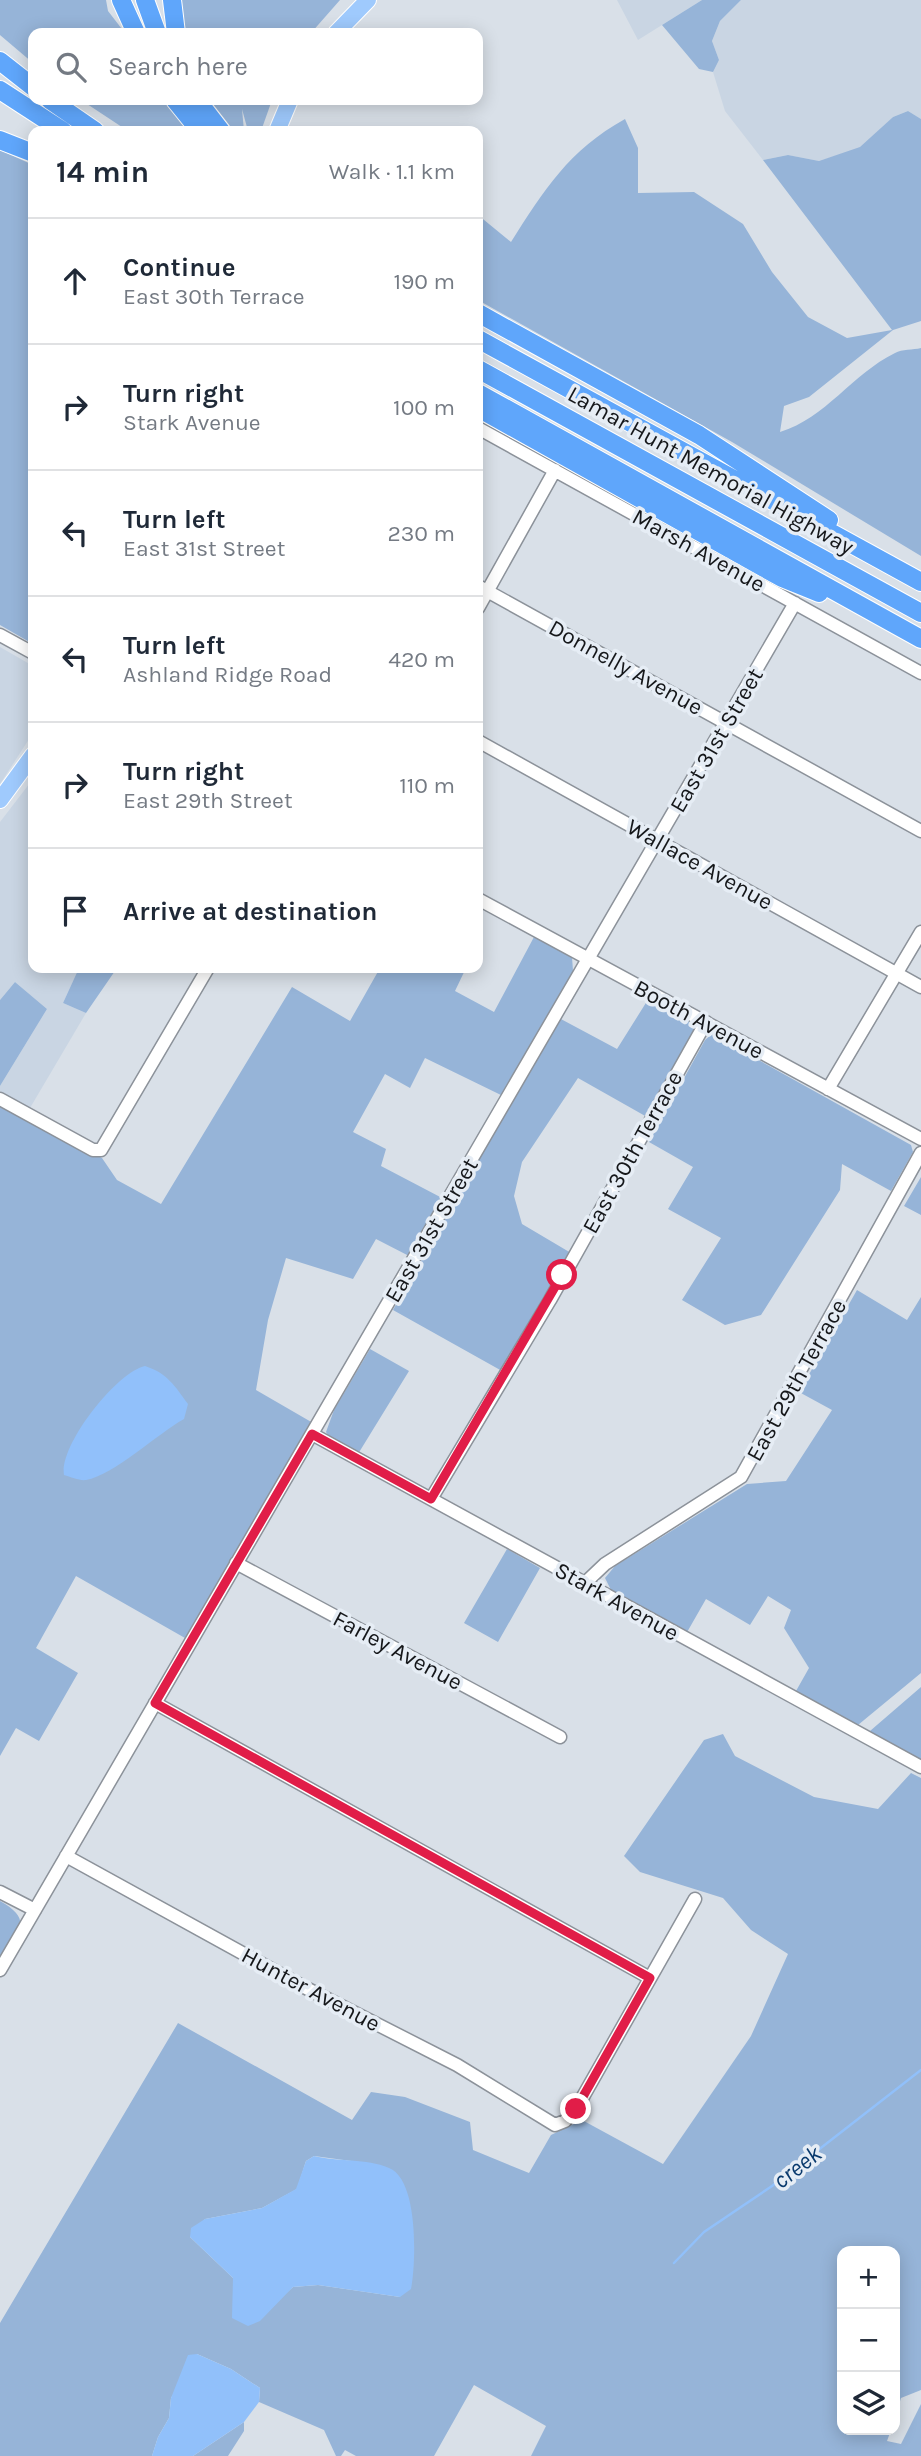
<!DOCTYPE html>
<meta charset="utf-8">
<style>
:root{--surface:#fff;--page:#f6f6f7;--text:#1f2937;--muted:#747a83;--line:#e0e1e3}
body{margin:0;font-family:Karla,sans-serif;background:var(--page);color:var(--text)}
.controls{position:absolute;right:21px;bottom:21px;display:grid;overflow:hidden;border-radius:14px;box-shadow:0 4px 18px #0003}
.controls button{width:63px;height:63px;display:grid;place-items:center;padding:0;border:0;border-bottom:2px solid var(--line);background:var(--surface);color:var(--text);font:35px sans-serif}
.stop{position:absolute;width:21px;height:21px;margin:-16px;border:5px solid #e11d48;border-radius:50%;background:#fff}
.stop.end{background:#e11d48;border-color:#fff;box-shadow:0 2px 7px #0008}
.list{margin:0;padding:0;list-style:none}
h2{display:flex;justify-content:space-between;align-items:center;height:91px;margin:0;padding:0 28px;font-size:30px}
h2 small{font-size:23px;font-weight:400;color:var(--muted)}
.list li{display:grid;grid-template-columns:46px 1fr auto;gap:21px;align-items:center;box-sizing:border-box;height:126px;padding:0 28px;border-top:2px solid var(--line)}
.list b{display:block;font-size:26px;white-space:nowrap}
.list p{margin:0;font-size:23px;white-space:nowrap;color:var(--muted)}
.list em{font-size:23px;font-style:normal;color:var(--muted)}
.icon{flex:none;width:38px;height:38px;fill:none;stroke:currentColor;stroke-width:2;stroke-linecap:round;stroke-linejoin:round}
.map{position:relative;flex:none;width:921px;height:2456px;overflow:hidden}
.search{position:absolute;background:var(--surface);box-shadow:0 4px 18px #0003;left:28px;top:28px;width:455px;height:77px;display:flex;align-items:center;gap:18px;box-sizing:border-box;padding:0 24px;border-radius:14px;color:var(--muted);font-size:26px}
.panel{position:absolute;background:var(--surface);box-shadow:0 4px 18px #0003;left:28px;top:126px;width:455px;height:847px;border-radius:14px}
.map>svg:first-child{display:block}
</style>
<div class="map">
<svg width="921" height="2456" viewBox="0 0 921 2456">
<rect width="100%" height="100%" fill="#d9e0e8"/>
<path fill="#c9d5e3" d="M617,0h85l-64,40z
M741,0h180v119l-13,-8 -15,6 -33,31 -41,13 -31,-6 -25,5 -38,-49 -12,-39 6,-12 -7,-19 8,-20z
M0,647l33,19v67l-33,51z
M33,779v189h46l-16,35 23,10 -56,95 -30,-17v-5l47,-77 -32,-27 -15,18v-178z"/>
<path fill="#96b4d8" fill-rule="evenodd" d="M0,0h106l2,11 17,22h-92v30l-33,-28z
M177,0h163l-29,33h-130z
M702,0h39l-21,21 -8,20 7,19 -6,12 -14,-3 -37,-44z
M81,100h83l24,31h-60z
M210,100h62l-11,31h-13l-6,-22 2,22h-10z
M908,111l13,8v202l-28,9 -84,67 -25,9 -4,26c46,-14 72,-58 115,-79 7,-4 18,-3 26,-5v208l-189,-114 -254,-142v-85l33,27c33,-52 58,-92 114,-123l13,29v45l56,-1 49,32 29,48 36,45 39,21 45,-8 -129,-170 25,-5 31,6 41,-14 33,-30z
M0,150l33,15v479l-33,-19z
M534,937l38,20 1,14 -70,125 -78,-38 -15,30 -25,-14 -32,58 33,17 -5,17 63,33 -33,58 -35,-18 -23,40 -67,-21 -18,62 -12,70 57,33 -128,215 -109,-62 -40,72 42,25 -39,68 -23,-13 -16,28v-651l102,53 15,22 44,24 131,-217 58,34 30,-53h86l-11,23 39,21z
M79,968h38l-31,45 -23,-10z
M15,982l32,27 -47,77v-86z
M649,998l47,26v6l-49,87 -69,-39 -56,84 -8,34 8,28 49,29 -69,118 -109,-61 166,-292 58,31z
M712,1034l199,111 2,7 -22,39 -49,-27 -2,26 -79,125 -36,10 -43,-25 39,-62 -53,-29 25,-42 -44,-25 56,-102z
M921,1177v38l-17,-9z
M857,1290l50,30 14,-23v376l-63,52 -62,-34 13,-23 -25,-40 7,-18 -23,-14 -18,29 -44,-26 -20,35 -73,-40 -8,-16 10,-12 132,-82 39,-3 46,-71 -33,-18z
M370,1349l39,22 -51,83 -29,-17 -3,-5 8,-22z
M507,1549l33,19 -42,74 -34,-19z
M921,1687v75l-50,-27 -1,-4z
M723,1734l12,22 79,41 64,12 33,-36 10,5v612l-20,8 -6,20v-167h-53v179h49l-4,11 14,3 20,-40v52h-390l15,-30 -72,-41 -40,71h-78l-11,-6 -4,6h-5l-12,-26 -65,-28 1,-14 -29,-19 -34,-15 -26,44 -2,20 -11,19 -6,19h-152v-133l178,-300 174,97 19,-28 34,5 65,25 3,28 56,23 22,-38 31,-15 81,44 88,-128 37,-82 -37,-24 -28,-32 -83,-26 -16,-16 80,-116zM314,2156l52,7 34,134 -82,-12 -25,2 -17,15 -43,15v-39l-43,-41 15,-18 57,-11 35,-19 9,-28z
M0,1901c36,20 17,32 0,61z
M244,2422v9l-16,25h-35z"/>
<path fill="#91c0fa" d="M145,1366c22,7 30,20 43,38l-4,15c-27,15 -70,56 -98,61 -6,1 -15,-3 -22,-5 -5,-30 53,-103 81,-109z
M314,2156c24,6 52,2 75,12 30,12 27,95 22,121l-11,8 -82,-12 -25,2 -33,34 -12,5 -16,-8 1,-40 -43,-41 1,-9 14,-9 57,-11 34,-19 10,-28z
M197,2354l34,15 29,19 -1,14 -15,20 -51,34h-41l6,-19 11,-19 2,-20 17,-43z"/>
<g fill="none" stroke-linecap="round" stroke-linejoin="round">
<path stroke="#91c0fa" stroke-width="2.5" d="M674,2263l30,-31 68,-46 149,-116"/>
<g stroke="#8c929a" stroke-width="15">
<path id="minor" d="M478,428l443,245
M478,586l443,245
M478,608l77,-138
M0,635l33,18
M478,741l443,246
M478,899l443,240
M828,1089l93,-157
M0,1099l93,51h8l107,-182
M312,1434l609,333
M431,1499l119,-199 156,-278
M236,1563l324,174
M585,1583l20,-19 136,-87 180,-324
M155,1703l495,275
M66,1856l238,131 153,78 98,60 10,-4 11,-12 119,-210
M0,1892l35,18
M0,1970l795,-1367"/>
</g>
<g stroke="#fff" stroke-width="18">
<path id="major" d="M336,33l32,-33
M277,131l13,-31
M0,800l33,-45"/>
</g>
<g stroke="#fff" stroke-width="20">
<path id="highway" d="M121,0l15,33
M145,0l12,33
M172,0l4,33
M0,61l33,26
M0,90l63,41
M50,100l45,31
M175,100l25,31
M197,100l24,31
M0,140l33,13
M478,313l221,122 130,85
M478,339l443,243
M478,369l443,244
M478,393l443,246
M478,408l304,170 37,15"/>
</g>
<use href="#minor" stroke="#fff" stroke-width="12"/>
<use href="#major" stroke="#9fcafd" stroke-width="16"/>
<use href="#highway" stroke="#5fa6fb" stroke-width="18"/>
</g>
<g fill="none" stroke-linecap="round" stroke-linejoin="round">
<path stroke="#e11d48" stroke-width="9" d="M562,1275l-131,224 -119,-65 -157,269 495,275 -74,131"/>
</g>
<g text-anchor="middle" stroke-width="7" stroke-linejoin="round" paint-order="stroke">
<g font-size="23" fill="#15171a" stroke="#e6edf5">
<text transform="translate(711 470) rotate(29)" y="8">Lamar Hunt Memorial Highway</text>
<text transform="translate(699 550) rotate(29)" y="8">Marsh Avenue</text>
<text transform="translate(626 667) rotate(29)" y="8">Donnelly Avenue</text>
<text transform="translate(716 740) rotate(-60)" y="8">East 31st Street</text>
<text transform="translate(700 864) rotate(29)" y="8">Wallace Avenue</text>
<text transform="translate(699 1019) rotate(28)" y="8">Booth Avenue</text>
<text transform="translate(632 1152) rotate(-61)" y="8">East 30th Terrace</text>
<text transform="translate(431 1230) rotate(-60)" y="8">East 31st Street</text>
<text transform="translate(796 1380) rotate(-61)" y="8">East 29th Terrace</text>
<text transform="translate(617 1601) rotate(29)" y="8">Stark Avenue</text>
<text transform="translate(398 1650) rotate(28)" y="8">Farley Avenue</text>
<text transform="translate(311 1989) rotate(28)" y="8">Hunter Avenue</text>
</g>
<g font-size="24" font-style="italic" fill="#0a3a6d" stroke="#e6edf5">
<text transform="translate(797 2167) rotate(-38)" y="8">creek</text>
</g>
</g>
</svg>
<div class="controls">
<button>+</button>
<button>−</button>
<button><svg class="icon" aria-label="layers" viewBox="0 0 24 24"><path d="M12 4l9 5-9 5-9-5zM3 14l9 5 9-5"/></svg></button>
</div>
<div class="stop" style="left:562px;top:1275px"></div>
<div class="stop end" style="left:576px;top:2109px"></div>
<div class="search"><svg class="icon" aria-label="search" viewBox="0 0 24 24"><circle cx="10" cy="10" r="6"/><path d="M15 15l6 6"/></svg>Search here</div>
<section class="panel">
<h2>14 min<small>Walk · 1.1 km</small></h2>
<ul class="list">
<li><svg class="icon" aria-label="ahead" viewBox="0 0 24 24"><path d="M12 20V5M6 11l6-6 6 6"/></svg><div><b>Continue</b><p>East 30th Terrace</p></div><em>190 m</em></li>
<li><svg class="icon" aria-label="right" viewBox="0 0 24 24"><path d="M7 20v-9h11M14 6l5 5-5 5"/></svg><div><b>Turn right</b><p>Stark Avenue</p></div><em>100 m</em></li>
<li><svg class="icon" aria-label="left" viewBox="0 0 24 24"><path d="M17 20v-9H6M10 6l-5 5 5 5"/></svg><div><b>Turn left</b><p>East 31st Street</p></div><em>230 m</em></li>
<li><svg class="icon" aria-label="left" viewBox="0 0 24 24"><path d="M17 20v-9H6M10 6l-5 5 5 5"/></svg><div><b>Turn left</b><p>Ashland Ridge Road</p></div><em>420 m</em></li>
<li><svg class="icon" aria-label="right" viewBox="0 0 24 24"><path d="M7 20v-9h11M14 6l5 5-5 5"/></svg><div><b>Turn right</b><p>East 29th Street</p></div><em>110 m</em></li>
<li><svg class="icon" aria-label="arrive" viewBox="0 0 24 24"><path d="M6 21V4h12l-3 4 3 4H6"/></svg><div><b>Arrive at destination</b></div></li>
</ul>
</section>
</div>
